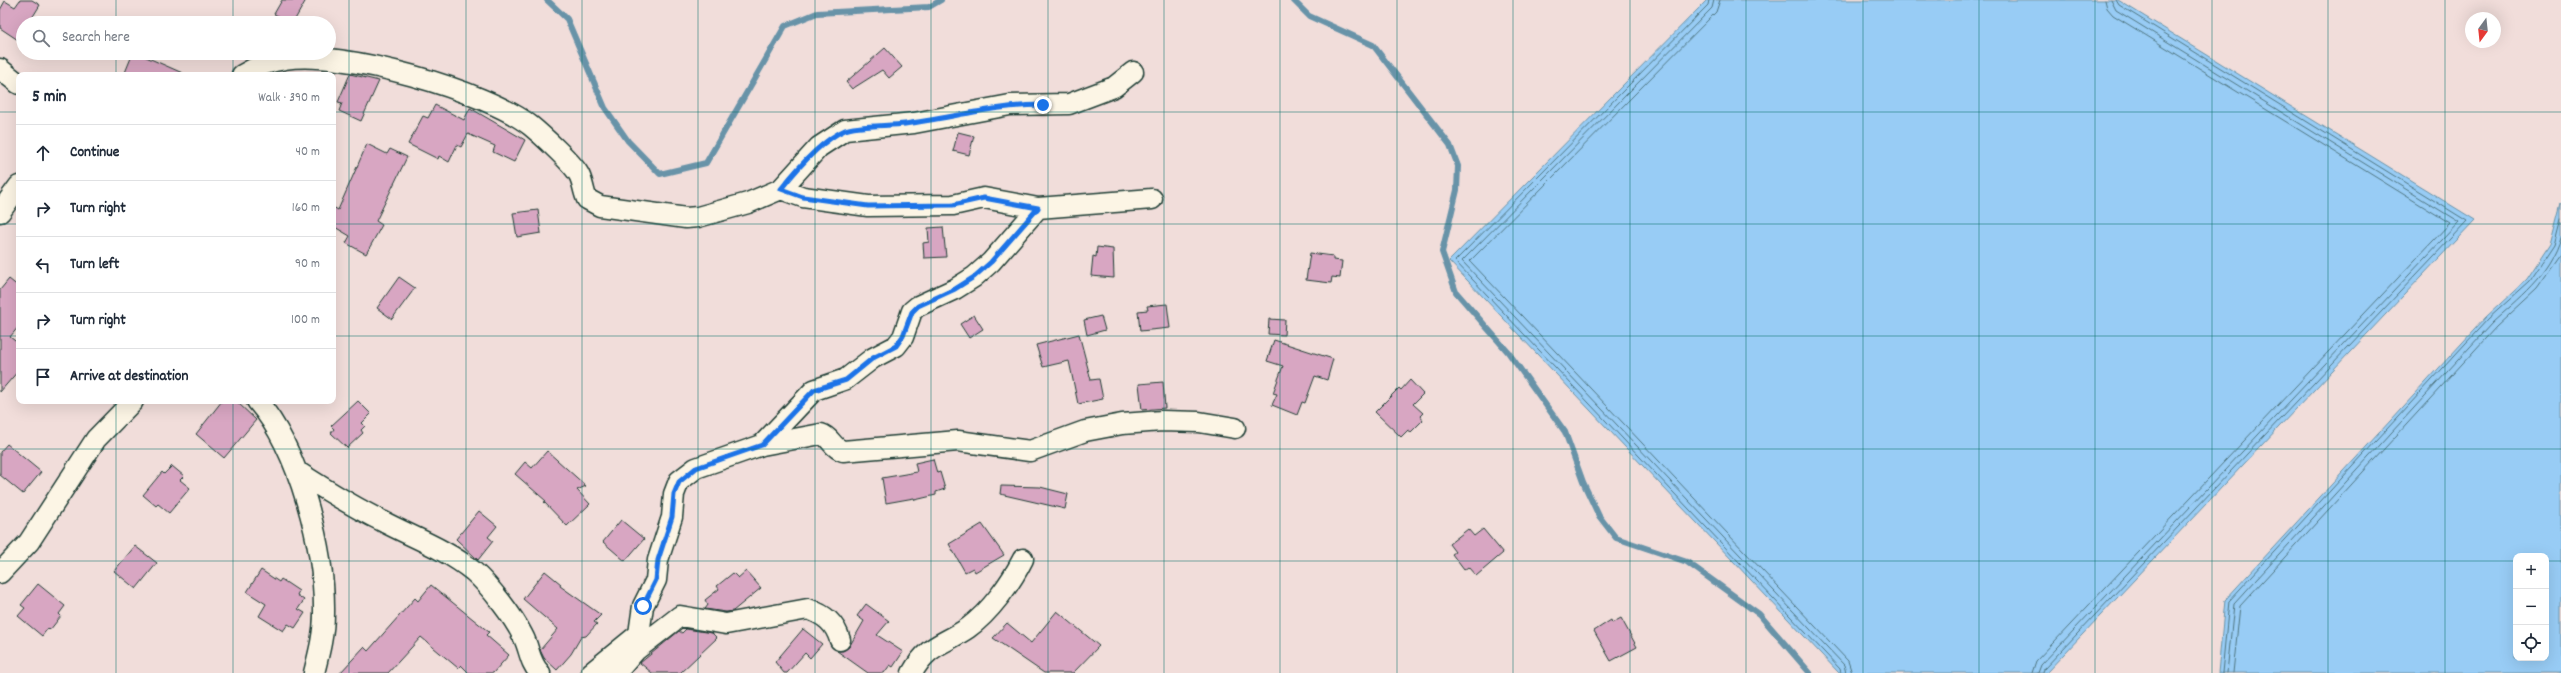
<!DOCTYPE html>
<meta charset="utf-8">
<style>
:root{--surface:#fff;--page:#f6f6f7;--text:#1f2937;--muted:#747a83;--line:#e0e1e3}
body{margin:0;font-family:Dekko,sans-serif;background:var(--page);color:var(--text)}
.controls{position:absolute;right:12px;bottom:12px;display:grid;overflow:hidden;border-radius:8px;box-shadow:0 4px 16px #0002}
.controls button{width:36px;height:36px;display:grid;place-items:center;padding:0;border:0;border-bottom:1px solid var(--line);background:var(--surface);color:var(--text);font:20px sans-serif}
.compass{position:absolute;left:2465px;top:12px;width:36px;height:36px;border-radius:50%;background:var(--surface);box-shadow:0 4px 16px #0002;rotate:195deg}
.stop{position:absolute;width:12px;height:12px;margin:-9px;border:3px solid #1a73e8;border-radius:50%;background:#fff}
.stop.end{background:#1a73e8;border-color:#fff;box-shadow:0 1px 4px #0008}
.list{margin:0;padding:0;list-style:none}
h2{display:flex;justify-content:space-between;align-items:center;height:52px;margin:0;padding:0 16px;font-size:17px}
h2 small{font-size:13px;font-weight:400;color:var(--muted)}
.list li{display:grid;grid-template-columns:26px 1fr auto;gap:12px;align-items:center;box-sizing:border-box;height:56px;padding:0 16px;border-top:1px solid var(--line)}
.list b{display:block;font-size:15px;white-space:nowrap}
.list em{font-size:13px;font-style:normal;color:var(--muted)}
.icon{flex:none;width:22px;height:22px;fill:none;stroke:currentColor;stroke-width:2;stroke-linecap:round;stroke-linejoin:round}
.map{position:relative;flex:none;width:2561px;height:673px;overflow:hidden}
.search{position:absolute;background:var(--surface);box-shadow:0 4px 16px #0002;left:16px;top:16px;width:320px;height:44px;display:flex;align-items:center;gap:10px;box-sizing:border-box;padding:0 14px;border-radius:22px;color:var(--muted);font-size:15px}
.panel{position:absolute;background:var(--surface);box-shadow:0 4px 16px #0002;left:16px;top:72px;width:320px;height:332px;border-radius:8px}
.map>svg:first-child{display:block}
</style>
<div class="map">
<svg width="2561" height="673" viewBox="0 0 2561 673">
<rect width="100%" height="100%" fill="#f1ddda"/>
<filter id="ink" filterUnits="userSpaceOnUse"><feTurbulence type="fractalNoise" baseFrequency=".025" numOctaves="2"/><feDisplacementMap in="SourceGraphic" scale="8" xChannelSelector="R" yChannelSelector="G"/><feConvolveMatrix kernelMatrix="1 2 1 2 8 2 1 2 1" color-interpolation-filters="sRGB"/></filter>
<g filter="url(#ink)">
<path fill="#98ccf5" stroke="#6893a8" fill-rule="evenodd" d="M1707,0h411l357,220 -429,453h-207l-390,-412z
M2561,202v471h-343l7,-73 261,-283 41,-38 23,-35zM2516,556h30v102h-30z"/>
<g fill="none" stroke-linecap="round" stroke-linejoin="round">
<path stroke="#4f7681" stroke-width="1" d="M1709,0l-1,5 -253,256 385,408 1,4
M1714,0l-2,8 -250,253 382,404 2,8
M1720,0l-4,12 -246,249 378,400 4,12
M2032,673l4,-12 414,-438 -337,-208 -6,-7 -2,-8
M2038,673l3,-8 418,-443 -343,-212 -5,-10
M2043,673l1,-4 423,-448 -348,-216 -3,-5
M2222,673l7,-72 259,-282 42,-38 24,-36 7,-27
M2227,673l7,-69 258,-281c25,-23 60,-49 69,-85
M2233,673l7,-67 256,-279 41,-38 24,-34"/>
<path stroke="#6893a8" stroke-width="6" d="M547,0l20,19 38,89 23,33 32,33 46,-11 79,-137 32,-13 112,-6 12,-7
M1293,0l16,16 64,29 77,100 8,21 -1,24 -15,62 14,40 52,60 57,80 18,50 16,34 17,22 71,24 72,52 51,59"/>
</g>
<path fill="#d8a6c2" stroke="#1f3d34" d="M20,0h12l8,5 -11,18h-6v9l-5,8 -18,-12v-18l5,-9 10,6z
M282,0h24l-13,23 -19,-9z
M885,48l17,19 -13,11 -7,-8 -30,19 -6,-7z
M133,53h4l50,22h-63z
M350,74l29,7 -18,40 -22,-10 3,-8 -4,-1z
M435,105l29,15 6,-12 55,32 -11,22 -21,-10 2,-6 -27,-12 -7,13 -4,-2 -8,17 -10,-6 -1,3 -30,-15 15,-28 5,2z
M958,132l16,4 -5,19 -16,-4z
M367,144l20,10 3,-5 17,8 -31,64 6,4 -16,29 -20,-11 4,-7 -17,-10v-19l5,3z
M538,210l3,23 -24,4 -4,-24z
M943,227l3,30 -22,1 -1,-15 6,-1 -1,-14z
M1097,247l16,2 1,29 -23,-2 2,-20 3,1z
M1310,253l23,3v4l9,1 -2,17 -8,-1 -1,6 -25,-3z
M399,277l16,11 -23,31 -15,-11z
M9,279l10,8v39l-9,11 9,7v26l-19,22v-102z
M1167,304l3,24 -30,3 -2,-20 10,-1 -1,-4z
M974,315l9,14 -14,9 -9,-14z
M1101,316l4,14 -18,5 -3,-15z
M1269,319l16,1 -1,15 -16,-1z
M1079,334l12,46 8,-1 4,20 -25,5 -9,-43 -26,6 -7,-22z
M1274,340l59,19 -6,21 -12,-4 -10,27 -3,-1 -5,13 -25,-10 5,-11 -4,-1 10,-27 -16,-5z
M1410,380l13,14 -10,10 10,9 -3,3 3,4 -12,12 -3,-2 -7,7 -26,-25 24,-24 2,2z
M1163,382l2,26 -23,2 -3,-26z
M222,401h14l20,19 -32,38 -28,-24z
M358,401l13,13 -9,9 3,3 -4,4 2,3 -16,15 -16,-15 3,-4 -3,-3z
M7,444l34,28 -18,22 -23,-19v-23z
M547,451l39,35 -9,4 13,14 -23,22 -23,-24 2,-1 -31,-27 10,-12 7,6z
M933,459l4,14 3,-1 5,17 -9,3v3l-21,5 -1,-2 -28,5 -4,-25 35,-6 -2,-9z
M172,466l12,10 -4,4 10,8 -21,25 -11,-9 -2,2 -13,-11 19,-23 2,2z
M1001,486l39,1 28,7 -3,15 -65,-15z
M479,511l18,15 -9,11 5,4 -15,19 -22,-21z
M621,520l23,19 -19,22 -22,-19z
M982,524l22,31 -29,17 -2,-4 -8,4 -16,-28z
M1468,529l6,7 9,-7 20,24 -27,23 -8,-9 -4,3 -12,-16 3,-2 -6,-8z
M135,546l22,17 -21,26 -22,-18z
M261,570l18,12 2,-3 18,12 -2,4 7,5 -6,9 7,4 -10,15 -7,-4 -5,7 -24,-15 7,-12 -19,-12z
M545,571l16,13 -1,2 41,29 -7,7 3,2 -11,12 -5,1 -10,17 -14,16 -13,-12 -4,-8 18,-21 -35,-30z
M746,571l15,17 -28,23 -7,1 -21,-3 3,-4 -3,-5 14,-11 -2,-3 16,-13 5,5z
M38,584l27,22 -6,8 2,2 -11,14 -2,-2 -6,8 -24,-20 7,-8 -4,-3z
M431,585l58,47 -3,3 23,20 -16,18h-24l-8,-8 -3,3 -37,-31 -33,36h-48l24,-26 4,4 47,-53 3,3z
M866,604l23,17 -12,14 26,17 -10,15 -3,-2 -6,8h-16l-31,-22h6l6,-4 15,-26 -7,-5z
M1057,611l42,35 -26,27h-29l-51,-35 14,-15 24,20z
M1621,618l16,29 -26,14 -17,-30 17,-11 1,3z
M686,629l26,4 5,5 -37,35h-28l-12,-10 39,-32 3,2z
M803,629l19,15 -12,14 -5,-5 -18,20h-3l-9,-11z"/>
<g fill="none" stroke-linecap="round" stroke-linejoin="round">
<g stroke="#1f3d34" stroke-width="23">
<path id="street" d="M0,69l19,15
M242,75c13,-8 28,-14 43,-16 56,-10 202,32 246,67 11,9 40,36 47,47 5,7 5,18 9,26l13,7 86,12 12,-1 50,-14 33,-14 38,-42 26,-17 69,-7 96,-18 59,-1 45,-17 19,-15
M781,189l22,8 65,9 85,-1 31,-7 54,10
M0,212l19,-26
M257,401c42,48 68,149 67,212 0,21 -5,40 -10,60
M762,445l59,-11c10,3 11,14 22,17l115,-10 72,10 55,-20 37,-7 40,-3 37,1 36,6
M298,472c28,18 55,35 84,49 30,16 64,28 91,50 17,15 40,45 50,65 7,13 6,26 17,37
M0,573l29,-31 67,-103 37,-38
M591,673l48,-39 4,-28 13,-26 2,-20 14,-43 2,-23 5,-13 17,-13 66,-23 52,-55 32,-11 27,-21 23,-12 7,-9 9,-26 6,-5 37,-17 19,-12 17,-15 47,-54 114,-9
M616,673l20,-23 44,-34 46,8 82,-15c17,6 27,14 32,31
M912,673c16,-29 31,-28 56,-45 22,-16 43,-45 55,-69"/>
</g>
<use href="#street" stroke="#fcf5e5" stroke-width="20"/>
</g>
</g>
<g fill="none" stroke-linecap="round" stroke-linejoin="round" filter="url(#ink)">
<path stroke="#1a73e8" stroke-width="5" d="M643,606l13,-26 2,-20 14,-43 2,-23 5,-12 17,-14 66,-23 52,-55 32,-10 27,-22 23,-12 7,-10 9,-24 6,-6 37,-17 19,-12 17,-15 47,-54 -54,-10 -31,7 -85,1 -65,-9 -22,-8c15,-19 41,-49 64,-59 11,-5 45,-4 60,-6 47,-6 90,-19 138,-19"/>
</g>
<path fill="none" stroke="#0f766e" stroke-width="1" stroke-opacity="0.55" d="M116,0v23M233,0v23M349,0v673M466,0v673M582,0v673M698,0v673M815,0v673M931,0v673M1048,0v673M1164,0v673M1280,0v673M1397,0v673M1513,0v673M1630,0v673M1746,0v673M1863,0v673M1979,0v673M2095,0v673M2212,0v673M2328,0v673M2445,0v673M116,53v22M233,53v22M0,112h19M333,112h2228M0,224h19M333,224h2228M0,336h19M333,336h2228M116,401v272M233,401v272M0,449h2561M0,561h2516M2546,561h15"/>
</svg>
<div class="controls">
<button>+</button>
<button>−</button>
<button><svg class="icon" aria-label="locate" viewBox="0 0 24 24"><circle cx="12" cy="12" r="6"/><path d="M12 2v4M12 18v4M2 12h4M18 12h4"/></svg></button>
</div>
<svg class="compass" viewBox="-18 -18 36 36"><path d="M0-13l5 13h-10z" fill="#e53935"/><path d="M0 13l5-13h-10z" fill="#747a83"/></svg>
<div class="stop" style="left:643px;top:606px"></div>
<div class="stop end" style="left:1043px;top:105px"></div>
<div class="search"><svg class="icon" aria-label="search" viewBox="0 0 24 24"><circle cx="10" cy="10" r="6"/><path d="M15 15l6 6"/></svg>Search here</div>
<section class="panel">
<h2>5 min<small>Walk · 390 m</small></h2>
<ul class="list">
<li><svg class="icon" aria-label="ahead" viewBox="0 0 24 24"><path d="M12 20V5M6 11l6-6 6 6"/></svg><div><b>Continue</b></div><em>40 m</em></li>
<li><svg class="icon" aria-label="right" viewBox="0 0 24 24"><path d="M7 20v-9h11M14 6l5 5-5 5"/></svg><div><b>Turn right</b></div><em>160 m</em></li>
<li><svg class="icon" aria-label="left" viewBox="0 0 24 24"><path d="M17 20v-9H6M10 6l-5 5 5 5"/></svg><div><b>Turn left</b></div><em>90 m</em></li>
<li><svg class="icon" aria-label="right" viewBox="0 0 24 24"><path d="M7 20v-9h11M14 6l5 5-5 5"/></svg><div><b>Turn right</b></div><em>100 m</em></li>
<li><svg class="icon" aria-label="arrive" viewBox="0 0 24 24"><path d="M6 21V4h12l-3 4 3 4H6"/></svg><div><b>Arrive at destination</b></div></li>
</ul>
</section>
</div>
